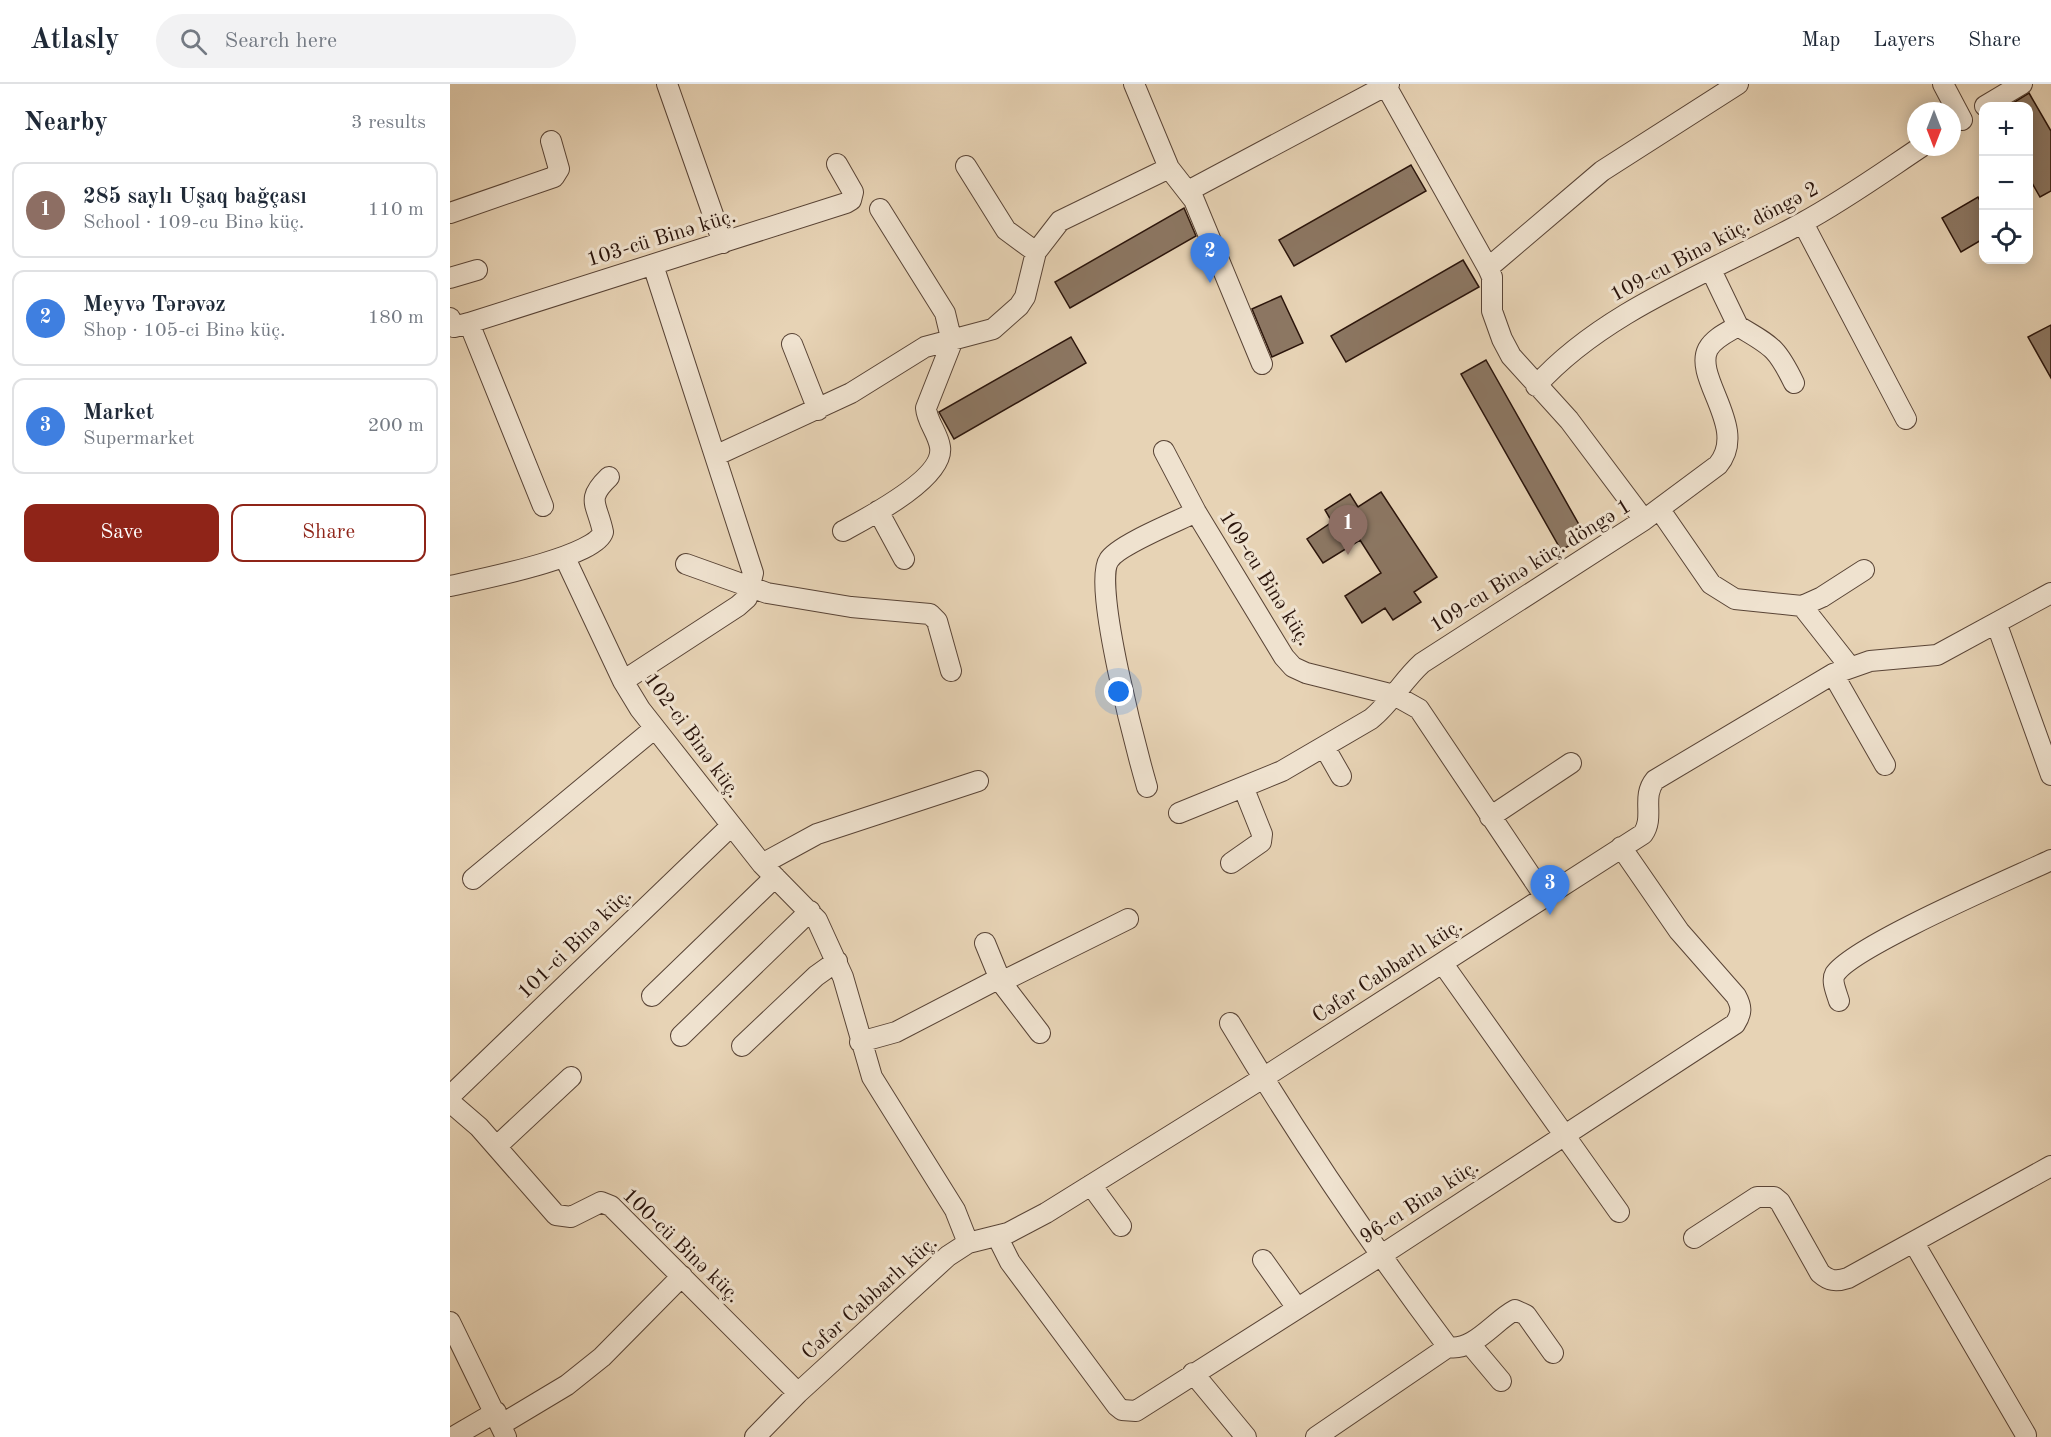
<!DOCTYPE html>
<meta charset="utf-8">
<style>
:root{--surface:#fff;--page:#f2f2f3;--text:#1f2937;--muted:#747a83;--line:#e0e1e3;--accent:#8f2418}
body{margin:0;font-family:"Old Standard TT",serif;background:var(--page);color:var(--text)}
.controls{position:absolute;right:18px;top:18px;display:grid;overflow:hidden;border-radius:12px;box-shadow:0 3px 15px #0003}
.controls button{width:54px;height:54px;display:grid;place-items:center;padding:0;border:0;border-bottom:2px solid var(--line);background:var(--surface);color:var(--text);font:30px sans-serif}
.compass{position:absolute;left:1457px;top:18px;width:54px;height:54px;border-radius:50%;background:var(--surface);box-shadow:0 3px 15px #0003;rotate:180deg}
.you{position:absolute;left:669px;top:608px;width:21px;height:21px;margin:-15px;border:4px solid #fff;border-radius:50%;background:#1a73e8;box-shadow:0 0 0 9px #1a73e833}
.badge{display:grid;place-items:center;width:39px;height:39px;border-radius:50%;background:var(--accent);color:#fff;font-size:20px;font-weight:700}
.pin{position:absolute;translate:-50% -50px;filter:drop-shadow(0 2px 3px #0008)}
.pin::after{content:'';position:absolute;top:32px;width:21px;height:18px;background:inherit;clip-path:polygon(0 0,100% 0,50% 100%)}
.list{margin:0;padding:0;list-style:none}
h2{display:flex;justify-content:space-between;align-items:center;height:78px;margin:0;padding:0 24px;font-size:26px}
h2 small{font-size:20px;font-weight:400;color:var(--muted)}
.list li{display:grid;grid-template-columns:39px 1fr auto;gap:18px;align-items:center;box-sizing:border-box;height:96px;margin:0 12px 12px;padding:0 12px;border:2px solid var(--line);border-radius:12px}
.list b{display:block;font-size:22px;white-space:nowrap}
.list p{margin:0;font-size:20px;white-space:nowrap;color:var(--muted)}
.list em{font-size:20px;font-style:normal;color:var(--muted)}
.actions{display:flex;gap:12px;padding:18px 24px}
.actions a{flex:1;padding:14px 0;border:2px solid var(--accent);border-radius:12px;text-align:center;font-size:21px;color:var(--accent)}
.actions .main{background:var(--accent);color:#fff}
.icon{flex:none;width:33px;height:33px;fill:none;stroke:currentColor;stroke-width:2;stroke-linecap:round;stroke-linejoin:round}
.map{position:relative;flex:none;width:1601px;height:1353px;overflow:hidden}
header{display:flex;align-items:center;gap:36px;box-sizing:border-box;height:84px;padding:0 30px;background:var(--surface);border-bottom:2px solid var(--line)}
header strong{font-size:28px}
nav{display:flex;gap:33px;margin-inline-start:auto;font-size:21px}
.search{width:420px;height:54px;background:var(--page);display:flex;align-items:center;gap:15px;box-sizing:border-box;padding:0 21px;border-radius:33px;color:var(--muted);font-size:22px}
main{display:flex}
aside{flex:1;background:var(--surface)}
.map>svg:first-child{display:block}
</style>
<header>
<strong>Atlasly</strong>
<div class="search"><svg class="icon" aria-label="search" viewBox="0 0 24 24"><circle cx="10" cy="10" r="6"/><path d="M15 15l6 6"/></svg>Search here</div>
<nav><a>Map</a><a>Layers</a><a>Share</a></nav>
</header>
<main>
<aside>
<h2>Nearby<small>3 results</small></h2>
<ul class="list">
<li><span class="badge" style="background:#8d6e63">1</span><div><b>285 saylı Uşaq bağçası</b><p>School · 109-cu Binə küç.</p></div><em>110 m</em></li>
<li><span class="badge" style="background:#3f7fe0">2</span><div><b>Meyvə Tərəvəz</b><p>Shop · 105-ci Binə küç.</p></div><em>180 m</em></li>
<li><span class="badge" style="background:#3f7fe0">3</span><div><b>Market</b><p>Supermarket</p></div><em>200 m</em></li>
</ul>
<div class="actions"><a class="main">Save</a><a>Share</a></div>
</aside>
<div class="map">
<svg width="1601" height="1353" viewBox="0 0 1601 1353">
<rect width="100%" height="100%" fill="#e7d3b5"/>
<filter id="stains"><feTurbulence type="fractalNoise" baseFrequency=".00333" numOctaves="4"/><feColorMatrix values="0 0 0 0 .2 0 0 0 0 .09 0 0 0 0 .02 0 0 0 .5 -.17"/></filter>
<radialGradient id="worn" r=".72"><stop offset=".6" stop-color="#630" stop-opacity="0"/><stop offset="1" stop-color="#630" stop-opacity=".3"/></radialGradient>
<path fill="#8c7763" stroke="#2a140b" stroke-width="1.5" d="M1579,9l22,38v60l-11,6 -12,-21v-70h-20z
M961,81l15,26 -132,75 -15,-26z
M1528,113l5,10v32l-22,13 -19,-34z
M734,124l12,28 -126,72 -15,-26z
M1013,176l16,27 -133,75 -15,-26z
M831,212l22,47 -31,14 -20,-48z
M1601,241v53l-23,-41z
M621,253l15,26 -132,76 -15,-27z
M1036,276l100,177 -25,13 -100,-176z
M931,408l56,85 -23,15 7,10 -28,18 -8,-12 -23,15 -17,-27 36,-23 -21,-33 -37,23 -16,-24 25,-17 -7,-12 25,-16 8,13z"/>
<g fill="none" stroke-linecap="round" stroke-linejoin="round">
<g stroke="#594436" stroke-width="22">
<path id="minor" d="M217,0l56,159
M684,0l35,84 25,32 68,164
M1493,0l19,36
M936,2l102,182 4,9v34l10,28 9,17 58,64 75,100
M1535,22l37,-22
M516,82l40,64 30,22
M738,107l201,-107
M0,129l104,-36 5,-8 -8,-28
M1353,139l103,196
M203,181l100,308 -6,25 -9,8 -115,75 17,28 122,155 55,56 26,57 29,100 83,133 13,33
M1038,184l114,-97 136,-87
M0,194l27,-8
M0,234l4,9 15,-4 377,-120 5,-3 2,-8 -16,-28
M19,239l74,183
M1288,242c33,20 38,20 56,57
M342,260l26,66
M1086,302c68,-76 178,-115 266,-163 41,-22 80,-50 119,-76
M714,367l32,61 88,145 9,10 13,6 88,22 25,14 126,188
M267,371l134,-62 74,-46 68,-18 26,-23 6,-9 11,-45 24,-31 109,-53
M1210,426l51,74 24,15 67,7 20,-9 42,-27
M428,427l26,48
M393,447c24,-13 102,-53 97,-84 -2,-14 -13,-25 -14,-39l26,-66 -7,-29 -65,-104
M115,474l58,123
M236,480l81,29 84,14 79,7 7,7 14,50
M0,502c27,-6 146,-29 153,-54 -6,-29 -18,-32 6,-55
M1352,522l48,61
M1547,541l54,150
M1383,590l52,91
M875,664l16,28
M697,703c-10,-35 -55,-203 -38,-227 9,-15 69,-39 87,-48
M729,729l103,-42 89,-52c20,-16 32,-39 51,-56l222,-143 74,-55c31,-37 -25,-87 -10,-116 6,-11 20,-17 30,-23l-27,-56
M1040,733l81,-54
M781,779l30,-21 1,-8 -18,-45
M312,780l55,-30 161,-53
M23,795l182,-151
M535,859l16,39 39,51
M993,880l176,248
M202,912l123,-119
M1389,917c-2,-7 -8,-20 -4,-27 18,-28 178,-96 216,-114
M780,939c67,112 139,219 218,324
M231,952l129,-125
M410,958l36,-10 102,-53 3,3 127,-63
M292,962l74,-70 21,-15
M0,1012l281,-270
M0,1018l29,25 77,88 15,2 30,-15 10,4 187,187
M47,1062l74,-69
M641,1101l30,41
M547,1152l13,26 107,144 5,4 14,1 244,-155 355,-232c7,-11 7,-17 1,-28l-57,-65 -58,-84
M1244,1154l63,-41h17l6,5 40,71c9,8 16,9 28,5l203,-112
M1464,1159l112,192
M813,1176l34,48
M0,1238l56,115
M1020,1260l31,37
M743,1289l53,64
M52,1340l65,-39 35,-28 80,-81
M3,1353l43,-25
M305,1353l43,-44 150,-137 20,-13 40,-10 38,-20 217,-135 380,-244c12,-17 -2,-37 12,-54l178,-106 37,-13 67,-6 114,-62
M866,1353l132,-90c25,5 46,-26 67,-37l11,5 27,38"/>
</g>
<use href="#minor" stroke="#efe2cf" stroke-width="20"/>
</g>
<g text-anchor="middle" stroke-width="6" stroke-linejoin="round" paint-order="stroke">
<g font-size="21" fill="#2a140b" stroke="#efe2cf">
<text transform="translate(211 153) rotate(-17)" y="7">103-cü Binə küç.</text>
<text transform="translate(1264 157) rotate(-28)" y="7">109-cu Binə küç. döngə 2</text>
<text transform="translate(1080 481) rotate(-32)" y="7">109-cu Binə küç. döngə 1</text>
<text transform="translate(816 494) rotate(58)" y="7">109-cu Binə küç.</text>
<text transform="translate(243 651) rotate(54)" y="7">102-ci Binə küç.</text>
<text transform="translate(124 859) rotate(-44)" y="7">101-ci Binə küç.</text>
<text transform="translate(937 886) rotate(-33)" y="7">Cəfər Cabbarlı küç.</text>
<text transform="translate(969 1117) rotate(-33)" y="7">96-cı Binə küç.</text>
<text transform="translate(232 1161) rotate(44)" y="7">100-cü Binə küç.</text>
<text transform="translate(419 1213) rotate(-42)" y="7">Cəfər Cabbarlı küç.</text>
</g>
</g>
<rect width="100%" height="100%" filter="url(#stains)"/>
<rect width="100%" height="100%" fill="url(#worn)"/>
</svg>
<div class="controls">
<button>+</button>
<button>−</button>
<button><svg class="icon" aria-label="locate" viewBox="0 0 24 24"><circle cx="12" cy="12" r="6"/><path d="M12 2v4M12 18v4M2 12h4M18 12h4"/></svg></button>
</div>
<svg class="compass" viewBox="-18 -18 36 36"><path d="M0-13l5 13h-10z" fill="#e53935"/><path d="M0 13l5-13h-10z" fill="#747a83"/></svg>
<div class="you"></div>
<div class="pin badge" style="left:898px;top:471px;background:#8d6e63">1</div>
<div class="pin badge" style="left:760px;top:199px;background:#3f7fe0">2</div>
<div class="pin badge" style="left:1100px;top:831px;background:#3f7fe0">3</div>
</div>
</main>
